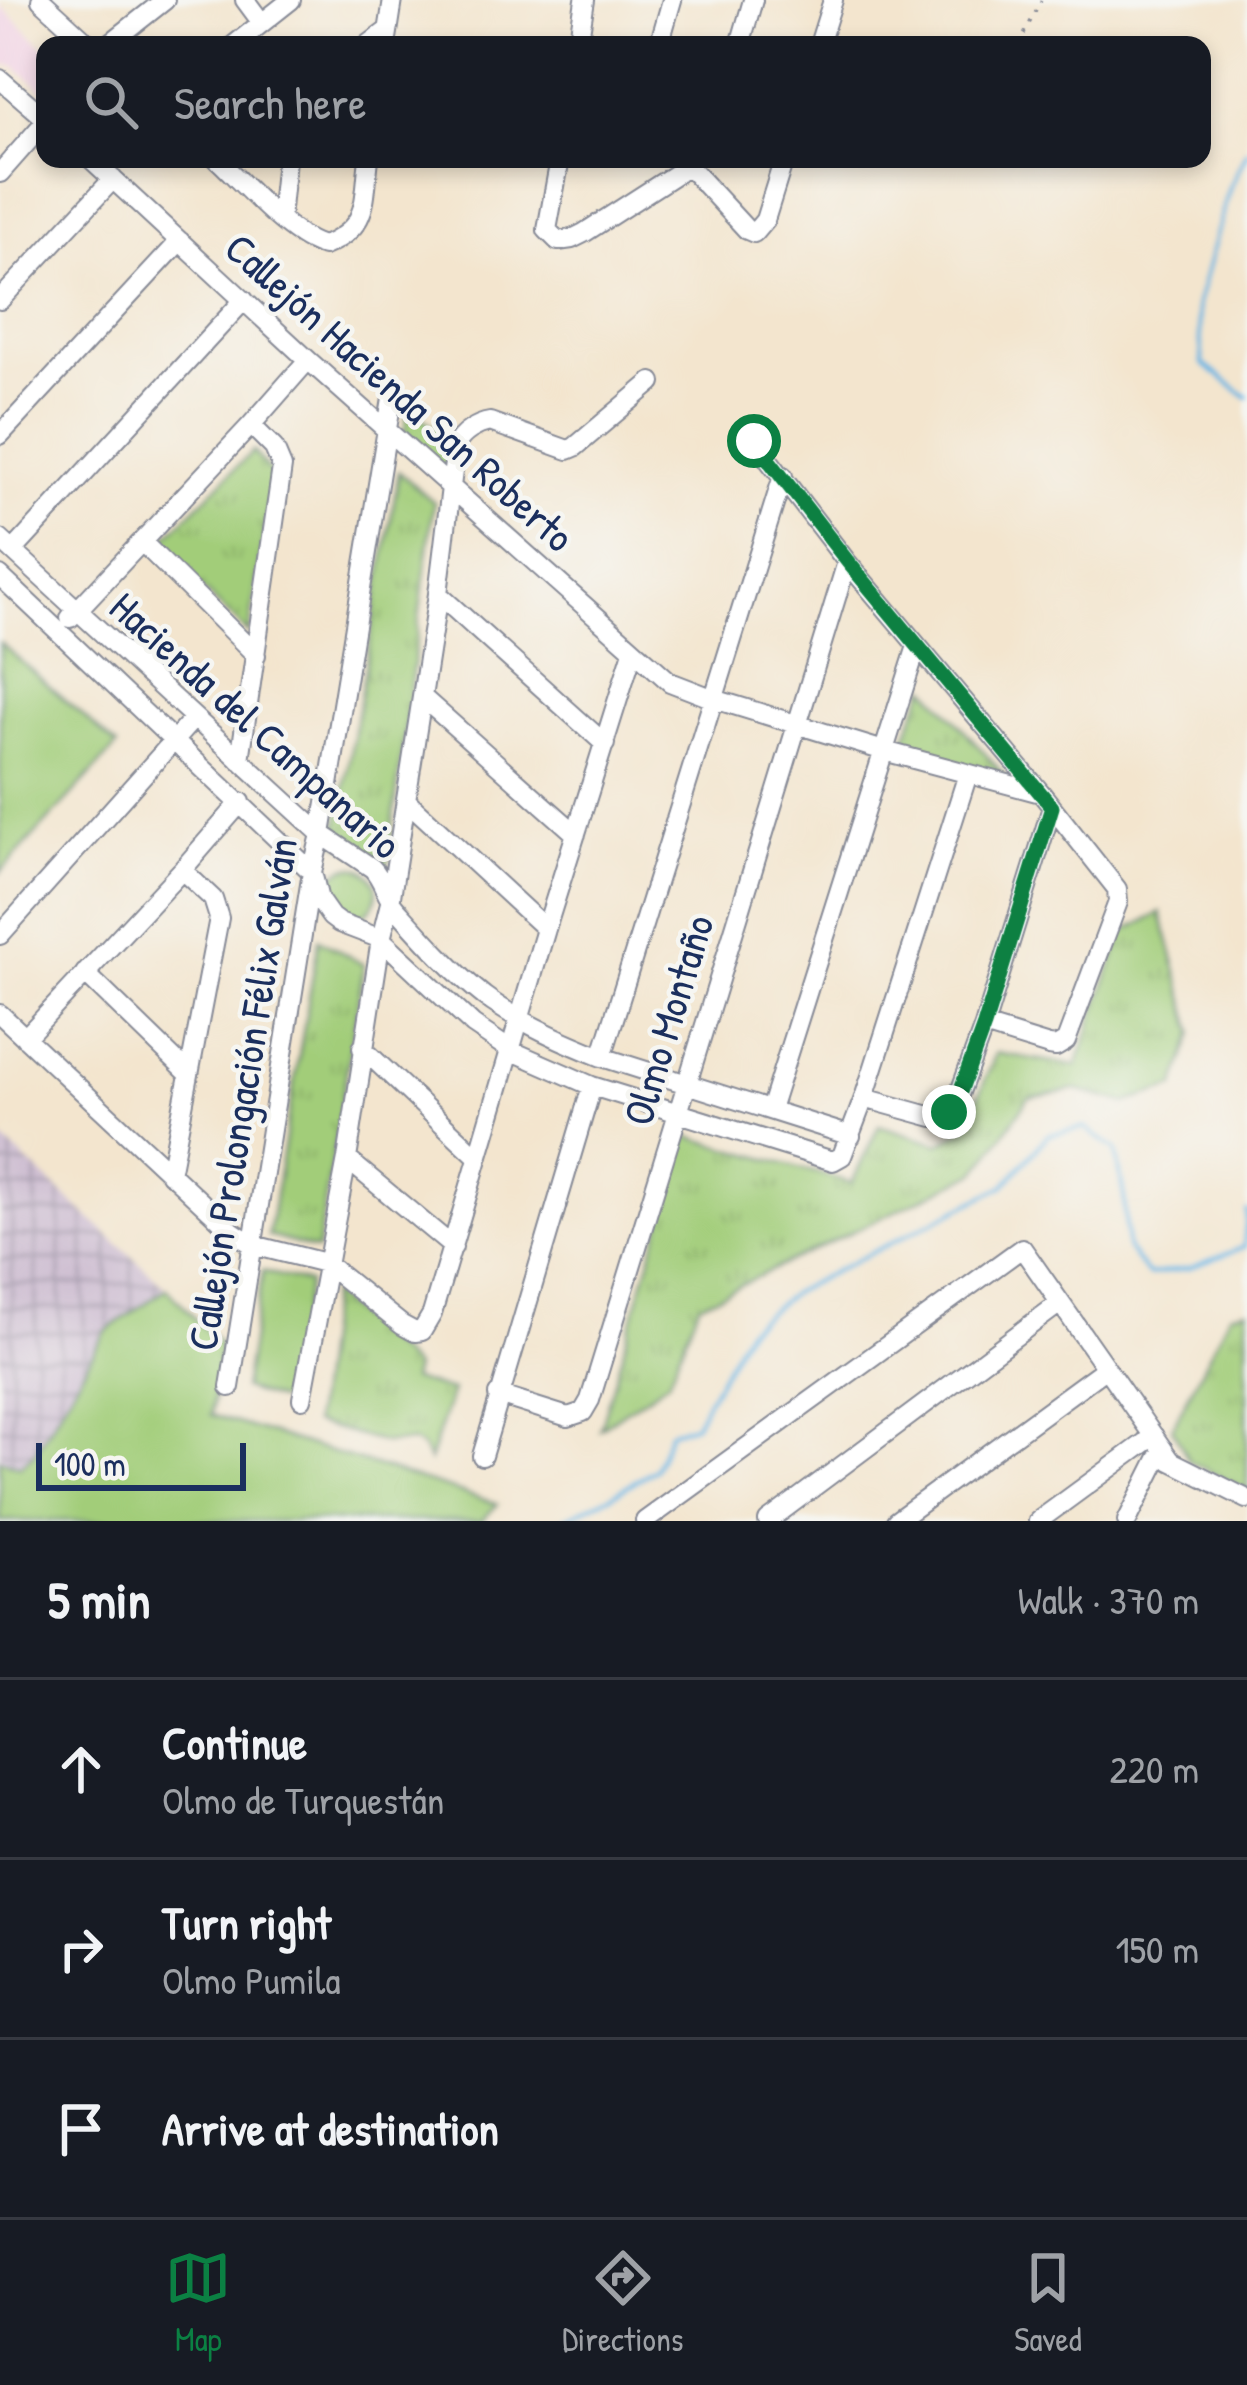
<!DOCTYPE html>
<meta charset="utf-8">
<style>
:root{--surface:#171b24;--page:#20242c;--text:#f1f3f6;--muted:#9ea1a6;--line:#363941;--accent:#0b8043}
body{margin:0;font-family:"Patrick Hand",sans-serif;background:var(--page);color:var(--text)}
.scale{position:absolute;left:36px;bottom:30px;width:210px;box-sizing:border-box;padding-left:12px;border:6px solid #1b2f5e;border-top:0;font-size:33px;line-height:42px;white-space:nowrap;color:#1b2f5e;-webkit-text-stroke:9px #f6f6f2;paint-order:stroke}
.stop{position:absolute;width:36px;height:36px;margin:-27px;border:9px solid #0b8043;border-radius:50%;background:#fff}
.stop.end{background:#0b8043;border-color:#fff;box-shadow:0 3px 12px #0008}
.list{margin:0;padding:0;list-style:none}
h2{display:flex;justify-content:space-between;align-items:center;height:156px;margin:0;padding:0 48px;font-size:51px}
h2 small{font-size:39px;font-weight:400;color:var(--muted)}
.list li{display:grid;grid-template-columns:78px 1fr auto;gap:36px;align-items:center;box-sizing:border-box;height:180px;padding:0 48px;border-top:3px solid var(--line)}
.list b{display:block;font-size:45px;white-space:nowrap}
.list p{margin:0;font-size:39px;white-space:nowrap;color:var(--muted)}
.list em{font-size:39px;font-style:normal;color:var(--muted)}
.icon{flex:none;width:66px;height:66px;fill:none;stroke:currentColor;stroke-width:2;stroke-linecap:round;stroke-linejoin:round}
.map{position:relative;flex:none;width:1247px;height:1521px;overflow:hidden}
.search{position:absolute;background:var(--surface);box-shadow:0 6px 18px #0003;left:36px;right:36px;top:36px;height:132px;display:flex;align-items:center;gap:30px;box-sizing:border-box;padding:0 42px;border-radius:24px;color:var(--muted);font-size:45px}
.sheet{height:696px;background:var(--surface)}
nav{display:flex;justify-content:space-around;align-items:center;box-sizing:border-box;height:168px;border-top:3px solid var(--line);background:var(--surface);font-size:33px;color:var(--muted)}
nav a{display:grid;justify-items:center;gap:6px}
nav .on{color:var(--accent)}
.map>svg:first-child{display:block}
</style>
<div class="map">
<svg width="1247" height="1521" viewBox="0 0 1247 1521">
<defs>
<pattern id="industrial-grid" width="8" height="8" patternUnits="userSpaceOnUse" patternTransform="scale(3)"><rect width="8" height="8" fill="#cebed1"/><path d="M0 4h8M4 0v8" fill="none" stroke="#a69bad"/></pattern>
<pattern id="park-tufts" width="24" height="20" patternUnits="userSpaceOnUse" patternTransform="scale(3)"><rect width="24" height="20" fill="#a2cd79"/><path d="M3 7l-1-3M5 7V3M7 7l1-3M15 17l-1-3M17 17v-4M19 17l1-3" fill="none" stroke="#8bb06b"/></pattern>
</defs>
<rect width="100%" height="100%" fill="#f6f6f2"/>
<filter id="ink" filterUnits="userSpaceOnUse"><feTurbulence type="fractalNoise" baseFrequency=".00833" numOctaves="2"/><feDisplacementMap in="SourceGraphic" scale="24" xChannelSelector="R" yChannelSelector="G"/><feConvolveMatrix kernelMatrix="1 2 1 2 8 2 1 2 1" color-interpolation-filters="sRGB"/></filter>
<filter id="wash" filterUnits="userSpaceOnUse"><feTurbulence type="fractalNoise" baseFrequency=".004" numOctaves="4" result="noise"/><feDisplacementMap in="SourceGraphic" scale="48" xChannelSelector="R" yChannelSelector="G"/><feGaussianBlur stdDeviation="2.7" result="paint"/><feColorMatrix in="noise" values="0 0 0 0 0 0 0 0 0 0 0 0 0 0 0 0 0 1.4 0 .05"/><feComposite in="paint" operator="in"/></filter>
<g filter="url(#wash)">
<rect width="100%" height="100%" fill="#f3e5ce"/>
<path fill="#f1d0e3" d="M0,5l45,43v44l-30,-26 -15,-2z"/>
<path fill="url(#industrial-grid)" d="M0,1137l167,151 -61,43 -70,120 -16,15 -20,-8z"/>
<path fill="#a2cd79" stroke="#5e7e6c" stroke-width="3" d="M408,407l43,33 -4,34 -43,-38z
M0,643l117,103 -117,127z
M327 892a25 25 0 1 1 50 0a25 25 0 1 1-50 0Z
M263,1271l45,12 -24,119 -41,-13z
M167,1288l53,57 -9,70 287,89 -17,17h-481v-62l20,7 15,-14 71,-121z"/>
<path fill="url(#park-tufts)" stroke="#5e7e6c" stroke-width="3" d="M253,451l20,25 -24,158 -92,-88z
M399,472l35,30 -47,367 -52,-28z
M926,686l90,103 -115,-40z
M1161,913l33,120 -19,54 -50,16 -49,-13 -47,8 -52,74 -279,133 -30,76 -68,47 87,-292 165,47 27,-58 61,19 26,-17 30,-74 81,13 46,-134z
M319,939l45,26 -47,285 -49,-14z
M330,1294l84,74 -3,12 41,11 -23,70 -7,-13 -9,-6 -29,1 -71,-20z
M1247,1309v181l-58,-29 -17,-33 58,-115z"/>
<g fill="none" stroke-linecap="round" stroke-linejoin="round">
<path stroke="#69b6e3" stroke-width="4.5" d="M1247,151l-18,39 -32,114 6,60 44,33
M560,1521l52,-26 43,-26 15,-38 24,-6 53,-97 48,-37 209,-105 44,-51 37,-7 31,22 8,46 3,52 21,27 42,-7 54,-21 3,-36"/>
</g>
</g>
<g filter="url(#ink)">
<g fill="none" stroke-linecap="round" stroke-linejoin="round">
<g stroke="#878a96" stroke-width="22">
<path id="minor" d="M41,0l49,45
M245,0l17,23
M108,45l57,-45
M234,45l57,-45
M368,45l20,-15
M386,45l7,-45
M578,45l7,-45
M659,45l13,-45
M740,45l13,-45
M819,45l14,-45
M0,79l45,39
M91,159l217,201 362,322 44,17 170,52 157,42
M217,159c25,23 75,81 107,87 46,-20 39,-43 45,-87
M560,159l-13,71 11,11 14,-2 12,-6 104,-67 4,-7
M688,166l59,64 7,3 11,-13 19,-61
M0,173l45,-51
M280,219l6,-60
M0,300l113,-121
M0,435l180,-194
M754,441l93,121 194,231 76,96 1,13 -52,139 -10,6 -7,-1 -65,-20
M0,539l321,295 51,34c12,12 13,28 24,40 27,30 56,63 88,88 35,26 77,45 118,61l249,79
M142,542l114,113
M13,551l231,-251
M0,576l312,296 7,28 12,17 8,6 42,16 92,86 37,25 82,36 241,75 9,-5 22,-58 104,-324
M438,594l167,150
M70,618l181,-193 57,-65
M422,697l154,137
M240,760l42,-293 -8,-19 -23,-23
M406,800l140,129
M0,935l194,-217
M85,973l102,99
M0,1014l232,217 21,14 72,18 77,62 13,7 7,-1 10,-17 114,-385 87,-278
M25,1038l157,-168 59,-68
M362,1048l116,109
M602,1057l181,-581
M864,1098l69,19 16,-5 7,-9 28,-77 68,-219
M770,1110l147,-464
M347,1159l106,88
M170,1174l49,-256 -6,-19 -31,-29
M230,1387l82,-515 9,-38 73,-448
M498,1395l70,22 15,-5 7,-12 257,-838
M302,1399l45,-240 34,-220 9,-36 48,-309 18,-148c5,-13 22,-22 34,-24l78,28 7,-3 77,-65
M482,1456l110,-370
M645,1521l377,-273 149,213 76,38
M768,1521l292,-218
M896,1521l210,-153
M1038,1521l116,-85
M1127,1521l36,-72"/>
</g>
<path stroke="#878a96" stroke-width="3" stroke-dasharray="3 9" stroke-linecap="butt" d="M1019,45l22,-45"/>
<use href="#minor" stroke="#fff" stroke-width="18"/>
</g>
</g>
<g fill="none" stroke-linecap="round" stroke-linejoin="round" filter="url(#ink)">
<path stroke="#0b8043" stroke-width="15" d="M754,441l94,121 204,245 -68,219 -28,77 -7,9"/>
</g>
<g text-anchor="middle" stroke-width="9" stroke-linejoin="round" paint-order="stroke">
<g font-size="42" fill="#1b2f5e" stroke="#f6f6f2">
<text transform="translate(400 392) rotate(42)" y="15">Callejón Hacienda San Roberto</text>
<text transform="translate(256 725) rotate(42)" y="15">Hacienda del Campanario</text>
<text transform="translate(668 1020) rotate(-73)" y="15">Olmo Montaño</text>
<text transform="translate(242 1094) rotate(-81)" y="15">Callejón Prolongación Félix Galván</text>
</g>
</g>
</svg>
<div class="scale">100 m</div>
<div class="stop" style="left:754px;top:441px"></div>
<div class="stop end" style="left:949px;top:1112px"></div>
<div class="search"><svg class="icon" aria-label="search" viewBox="0 0 24 24"><circle cx="10" cy="10" r="6"/><path d="M15 15l6 6"/></svg>Search here</div>
</div>
<section class="sheet">
<h2>5 min<small>Walk · 370 m</small></h2>
<ul class="list">
<li><svg class="icon" aria-label="ahead" viewBox="0 0 24 24"><path d="M12 20V5M6 11l6-6 6 6"/></svg><div><b>Continue</b><p>Olmo de Turquestán</p></div><em>220 m</em></li>
<li><svg class="icon" aria-label="right" viewBox="0 0 24 24"><path d="M7 20v-9h11M14 6l5 5-5 5"/></svg><div><b>Turn right</b><p>Olmo Pumila</p></div><em>150 m</em></li>
<li><svg class="icon" aria-label="arrive" viewBox="0 0 24 24"><path d="M6 21V4h12l-3 4 3 4H6"/></svg><div><b>Arrive at destination</b></div></li>
</ul>
</section>
<nav>
<a class="on"><svg class="icon" aria-label="map" viewBox="0 0 24 24"><path d="M3 6l6-2 6 2 6-2v14l-6 2-6-2-6 2zM9 4v14M15 6v14"/></svg>Map</a>
<a><svg class="icon" aria-label="directions" viewBox="0 0 24 24"><path d="M12 3l9 9-9 9-9-9zM9 14v-3h6M13 9l2 2-2 2"/></svg>Directions</a>
<a><svg class="icon" aria-label="saved" viewBox="0 0 24 24"><path d="M7 4h10v16l-5-4-5 4z"/></svg>Saved</a>
</nav>
